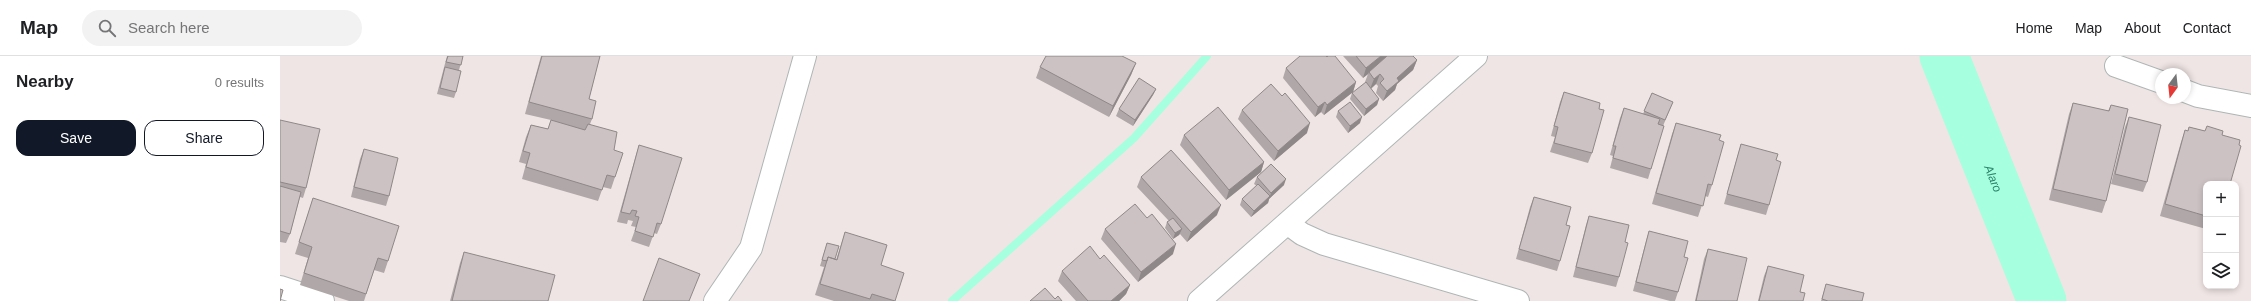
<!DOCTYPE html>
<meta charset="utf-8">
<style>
:root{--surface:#fff;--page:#f2f2f2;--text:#202124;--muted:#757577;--line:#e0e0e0;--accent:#111827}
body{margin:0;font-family:Helvetica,sans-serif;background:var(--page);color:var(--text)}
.controls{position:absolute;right:12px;bottom:12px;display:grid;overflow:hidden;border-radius:8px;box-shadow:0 2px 6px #0003}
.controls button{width:36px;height:36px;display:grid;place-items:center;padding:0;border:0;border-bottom:1px solid var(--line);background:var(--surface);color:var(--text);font:20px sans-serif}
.compass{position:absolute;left:1875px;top:12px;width:36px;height:36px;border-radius:50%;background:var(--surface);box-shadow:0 2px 6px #0003;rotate:195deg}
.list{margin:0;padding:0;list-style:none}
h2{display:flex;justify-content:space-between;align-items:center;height:52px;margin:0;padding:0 16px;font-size:17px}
h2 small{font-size:13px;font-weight:400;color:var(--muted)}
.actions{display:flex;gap:8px;padding:12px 16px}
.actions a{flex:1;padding:9px 0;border:1px solid var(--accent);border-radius:12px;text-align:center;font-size:14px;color:var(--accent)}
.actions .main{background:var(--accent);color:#fff}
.icon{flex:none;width:22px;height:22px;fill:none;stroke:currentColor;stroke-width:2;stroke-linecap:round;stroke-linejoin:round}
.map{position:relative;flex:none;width:1971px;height:245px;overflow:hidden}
header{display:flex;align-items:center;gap:24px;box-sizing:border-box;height:56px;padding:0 20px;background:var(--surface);border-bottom:1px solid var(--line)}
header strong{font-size:19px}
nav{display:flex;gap:22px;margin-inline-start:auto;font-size:14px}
.search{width:280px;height:36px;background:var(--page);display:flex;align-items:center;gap:10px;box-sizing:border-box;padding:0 14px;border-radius:22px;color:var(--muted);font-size:15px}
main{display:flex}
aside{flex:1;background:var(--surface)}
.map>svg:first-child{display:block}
</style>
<header>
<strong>Map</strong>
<div class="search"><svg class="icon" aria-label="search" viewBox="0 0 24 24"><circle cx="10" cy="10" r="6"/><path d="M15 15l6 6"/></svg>Search here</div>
<nav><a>Home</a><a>Map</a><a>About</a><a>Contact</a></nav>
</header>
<main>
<aside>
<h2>Nearby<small>0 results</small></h2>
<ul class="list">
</ul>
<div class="actions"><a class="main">Save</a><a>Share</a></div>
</aside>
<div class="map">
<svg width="1971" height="245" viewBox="0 0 1971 245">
<rect width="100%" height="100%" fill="#f0e5e5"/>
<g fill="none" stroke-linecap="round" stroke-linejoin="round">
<path stroke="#a6ffde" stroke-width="8" d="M672,245l182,-163 73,-82"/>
<path stroke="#a6ffde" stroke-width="49" id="s1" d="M1664,0l98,245"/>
<g stroke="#aeb6b5" stroke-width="24">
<path id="minor" d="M1836,10l45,16
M1905,35l13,5 53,10
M1007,167l15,11 22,10 194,57
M0,231l43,14
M435,245l36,-53 54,-192
M919,245l277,-245"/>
</g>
<use href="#minor" stroke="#fff" stroke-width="22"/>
</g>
<path fill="#afa7a8" d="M167,0h16l-4,14 -3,22 -2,6 -17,-4z
M261,0h59l-11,43 3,20 -2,5 24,26 1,27 -4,12 -8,-2 -5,14 -76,-22 4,-15 -7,-2 7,-25 5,-12 17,4 3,-9 -26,-6z
M1063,0h70l4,4 -4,10 -16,14 -2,6 -12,11 -7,-8 2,-7 -2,-2 -5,5 8,10 -2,6 -13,11 -14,-17 2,-6 14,-10 -1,-1 3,-8 -5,4z
M856,7l-5,12 -22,42 -73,-39 4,-11z
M1006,12l70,14 -3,10 -29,23 -3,-3 -6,5 -32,-39z
M876,33l-3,6 -20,31 -17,-10 3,-7z
M1284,36l35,17 -7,44 -4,10 -38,-11 5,-15 -4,-1 9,-34z
M1372,37l21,9 -10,24 -12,43 -3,10 -38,-11 3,-12 -3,-1 10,-37 4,-10 19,6z
M1793,47l35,8 3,-6 -5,96 -4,12 -53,-13 20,-86z
M962,54l65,23 -33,28 -36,-42z
M1058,55l22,12 -12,10 -12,-16z
M1849,61l18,65 -4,10 -32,-8 14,-57z
M0,64l26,68 -3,10 -3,-1 -10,37 -4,9 -6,-1z
M1396,67l43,17 -7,45 -4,12 -3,-1 -7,21 -46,-13 20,-70z
M1909,71l16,4 17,4 -16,49v45l-46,-13 21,-74 4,-12 3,1z
M904,79l80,27 -3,10 -35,28 -46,-55z
M1461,88l35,16 -7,45 -3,10 -42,-11 14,-50z
M359,89l22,79 -4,10 -3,-1 -5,14 -18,-6 5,-14 -5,-1 2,-5 -5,-1 -1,4 -10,-2 19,-67z
M84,93l25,47 -3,10 -35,-9 9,-38z
M861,121l76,38 -30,27 -7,-8 -1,1 -6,4 -8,-11 2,-6 2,-1 -32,-34z
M977,121l27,8 -15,14 -1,4 -17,14 -11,-12 2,-6 15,-13 -3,-2z
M1254,141l26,64 -3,10 -41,-12 14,-52z
M33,142l75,63 -4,12 -10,-3 -10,31h-15l-49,-16 8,-27 -13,-4z
M1309,160l30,61 -3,10 -43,-10 13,-52z
M825,173l68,25 -35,28 -37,-43z
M1369,175l35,26 -6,35 -3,9h-5l-37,-10 13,-50z
M565,176l36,33 14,36h-61l-19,-6 9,-28 -4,-1 7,-23 8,16 1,1z
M1428,193l29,52h-42l9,-42z
M184,196l84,49h-98l10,-38z
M820,203l30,26 -4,9 -7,7h-43l-18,-20 4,-10z
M1488,210l32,26 3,9h-45l6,-25z
M1546,228l36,17h-41z"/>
<path fill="#8f8888" d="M1101,0h8l-20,16 -1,2 -5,4 3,-10z
M1137,4l-4,10 -16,14 -2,6 -12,11 4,-10 10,-13z
M856,7l-5,12 -22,42 4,-11z
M1100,18l-4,10 -6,5 4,-10z
M1076,26l-3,10 -29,23 3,-10z
M876,33l-3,6 -20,31 2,-6z
M1099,43l-2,6 -13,11 2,-7z
M1045,46l-4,10 -6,5 3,-10z
M1082,61l-2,6 -12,10 2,-7z
M1030,67l-3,10 -33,28 4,-10z
M984,106l-3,10 -35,28 3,-10z
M1006,123l-2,6 -15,14 2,-6z
M990,140l-2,7 -17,14 3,-6z
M941,149l-4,10 -30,27 4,-10z
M902,173l-3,6 -6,4 2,-6z
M896,188l-3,10 -35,28 3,-10z
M850,229l-4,9 -7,7h-8z"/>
<path fill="#ccc2c3" stroke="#8f8888" d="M168,0h15l-2,9 -15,-3z
M262,0h58l-11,43 7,2 -4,18 -63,-17z
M766,0h76l14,7 -23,43 -73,-39z
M1020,0h26l1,1 1,-1h7l21,26 -29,23 -2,-3 -7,5 -32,-39z
M1076,0h25l-15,12z
M1107,0h26l4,4 -20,18 2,3 -12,10 -7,-8 4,-4 -4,-5 -6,5 -5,-7z
M165,11l16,4 -5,21 -16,-4z
M859,22l17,11 -21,31 -16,-11z
M1086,26l13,17 -13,10 -14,-16z
M991,28l11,12 3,-3 25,30 -32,28 -36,-41z
M1284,36l36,11 -1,6 5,1 -12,43 -38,-10 4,-16 -4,-1z
M1372,37l21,9 -8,18 -21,-9z
M1070,46l12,15 -12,9 -12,-15z
M1793,47l36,8 2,-6 17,4 -22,92 -53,-12z
M938,51l46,55 -35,28 -45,-55z
M1344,52l36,11 -2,5 6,2 -13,43 -38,-11 3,-12h-3z
M1849,61l32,8 -14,57 -32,-8z
M0,64l40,9 -14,59 -26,-6z
M271,64l34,10 3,-6 29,8 -3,18 9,3 -8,24 -8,-2 -5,15 -76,-23 4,-14 -7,-2 8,-26 17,4z
M1396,67l45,12 -2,5 5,2 -12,43 -4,-1 -5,22 -47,-13z
M1927,70l16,5 -1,4 18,5 -1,5 2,1 -11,38h-24v32l-41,-12 20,-74 3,1 1,-4 16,4z
M1461,88l37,10 -2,6 5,2 -12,43 -42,-11z
M359,89l43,13 -21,66 -4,-1 -4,14 -18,-6 4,-14 -4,-1 2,-5 -5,-1 -2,4 -9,-2z
M84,93l34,9 -9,38 -35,-9z
M891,94l50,55 -30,27 -50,-55z
M991,108l15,15 -15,14 -14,-16z
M978,128l12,12 -16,15 -12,-12z
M0,130l21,6 -11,42 -10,-3z
M1254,141l37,10 -5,18 4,1 -10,35 -41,-12z
M33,142l86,28 -11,35 -10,-3 -12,36 -62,-21 8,-26 -13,-5z
M855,148l12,14 5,-4 24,30 -35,28 -36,-43z
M1309,160l40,9 -4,17 3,1 -9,34 -43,-10z
M893,162l9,11 -7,4 -8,-11z
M1369,175l39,10 -4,16 4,1 -10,34 -42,-10z
M565,176l42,13 -6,20 23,8 -9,28 -23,-7 -2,5 -50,-15 8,-27 9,3z
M547,187l12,3 -4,13 -7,-2 -1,4 -5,-1z
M810,190l10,13 4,-4 26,30 -19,16h-23l-26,-30z
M1428,193l39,9 -10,43h-41z
M184,196l91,23 -7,26h-96z
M379,202l41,16 -11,27h-46z
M1488,210l36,9 -4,17 5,1 -2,8h-44z
M1546,228l38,9 -2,8h-34l-6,-2z
M765,232l10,11 3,-3 4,5h-32z
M0,233l3,1 -3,11z"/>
<g text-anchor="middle" stroke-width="4" stroke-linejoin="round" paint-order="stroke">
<g font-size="12" font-style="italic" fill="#2c8269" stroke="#fff">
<text dy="4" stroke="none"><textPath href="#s1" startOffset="132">Alaro</textPath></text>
</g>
</g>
</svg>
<div class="controls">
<button>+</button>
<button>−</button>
<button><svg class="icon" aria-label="layers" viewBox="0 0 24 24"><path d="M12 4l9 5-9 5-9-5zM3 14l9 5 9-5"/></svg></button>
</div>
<svg class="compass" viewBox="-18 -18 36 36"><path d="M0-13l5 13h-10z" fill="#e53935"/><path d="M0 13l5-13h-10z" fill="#757577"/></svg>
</div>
</main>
